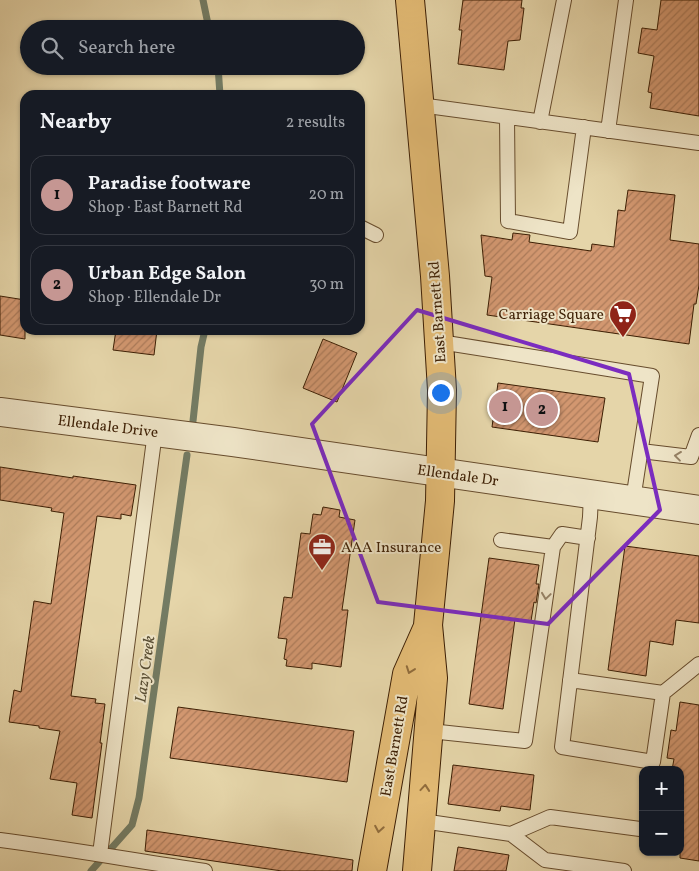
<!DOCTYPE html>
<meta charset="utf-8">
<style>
:root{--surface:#171b24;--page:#20242c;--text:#f1f3f6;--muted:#9ea1a6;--line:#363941;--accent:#c59692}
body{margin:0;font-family:Vollkorn,serif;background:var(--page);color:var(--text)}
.controls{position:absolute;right:15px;bottom:15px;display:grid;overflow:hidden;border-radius:10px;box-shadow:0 1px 4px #0004}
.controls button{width:45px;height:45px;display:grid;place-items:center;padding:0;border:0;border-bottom:1px solid var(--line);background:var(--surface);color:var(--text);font:25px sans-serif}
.you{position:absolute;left:440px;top:392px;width:18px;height:18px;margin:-12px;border:4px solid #fff;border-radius:50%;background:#1a73e8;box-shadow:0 0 0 8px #1a73e833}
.badge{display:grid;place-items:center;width:32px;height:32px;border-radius:50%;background:var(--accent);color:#111;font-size:16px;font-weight:700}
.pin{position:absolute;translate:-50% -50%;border:2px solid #fff;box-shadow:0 1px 5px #0006}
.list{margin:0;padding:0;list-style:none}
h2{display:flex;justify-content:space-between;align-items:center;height:65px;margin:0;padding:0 20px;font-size:21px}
h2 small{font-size:16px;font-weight:400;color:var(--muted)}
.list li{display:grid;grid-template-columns:32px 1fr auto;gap:15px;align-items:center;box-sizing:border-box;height:80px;margin:0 10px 10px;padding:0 10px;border:1px solid var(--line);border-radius:15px}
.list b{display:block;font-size:19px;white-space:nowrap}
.list p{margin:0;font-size:16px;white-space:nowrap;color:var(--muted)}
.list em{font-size:16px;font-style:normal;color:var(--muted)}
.icon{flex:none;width:28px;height:28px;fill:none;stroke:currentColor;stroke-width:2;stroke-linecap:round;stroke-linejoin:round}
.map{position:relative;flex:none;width:699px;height:871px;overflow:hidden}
.search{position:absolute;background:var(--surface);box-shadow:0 1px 4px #0004;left:20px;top:20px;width:345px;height:55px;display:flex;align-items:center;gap:12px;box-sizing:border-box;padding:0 18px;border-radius:28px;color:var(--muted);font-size:19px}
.panel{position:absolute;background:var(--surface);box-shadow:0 1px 4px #0004;left:20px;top:90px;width:345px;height:245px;border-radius:15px}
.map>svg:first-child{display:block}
</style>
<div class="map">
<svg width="699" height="871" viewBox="0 0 699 871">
<defs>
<pattern id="building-hatch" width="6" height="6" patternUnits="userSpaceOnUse" patternTransform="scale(1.25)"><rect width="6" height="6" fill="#d29770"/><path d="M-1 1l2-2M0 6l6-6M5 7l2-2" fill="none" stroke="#ac7b5a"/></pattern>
</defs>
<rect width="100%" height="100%" fill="#e5d5a9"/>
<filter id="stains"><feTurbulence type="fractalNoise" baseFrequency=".004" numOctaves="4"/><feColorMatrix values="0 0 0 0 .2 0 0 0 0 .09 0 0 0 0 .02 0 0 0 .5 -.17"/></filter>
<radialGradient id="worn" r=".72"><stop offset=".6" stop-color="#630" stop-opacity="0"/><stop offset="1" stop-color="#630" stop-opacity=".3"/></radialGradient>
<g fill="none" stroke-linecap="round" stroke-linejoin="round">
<path stroke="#737b63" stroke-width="7" d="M203,0l6,29
M218,66l2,29
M193,421l8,-74 4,-17
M91,871l41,-46 7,-27 48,-343"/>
</g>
<path fill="url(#building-hatch)" stroke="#3d1f04" d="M463,0h59l-1,8h3l-4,32 -12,1 -4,29 -46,-6 4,-34h-3z
M661,0h38v116l-49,-8 2,-15 -4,-1 6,-36 -16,-3 4,-25 15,2z
M628,190l47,5 -5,45 29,4v41l-3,19h-2l-5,40 -202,-29 5,-38 -7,-1 -4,-41 31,5 1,-7 17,2 -1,7 62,9 1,-7 22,3 4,-37 7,1z
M0,296l25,4v39l-25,-4z
M116,330h41l-3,25 -41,-5z
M323,339l34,14 -20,49 -34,-14z
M498,383l107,15 -7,44 -106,-15z
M0,467l73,11v-2l63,9 -5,31 -10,-2v5l-24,-3 -26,180 25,3 -1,4 10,1 -5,39h2l-10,75 -20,-3 5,-32 -27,-4 10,-48 -21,-3v-2l-30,-4 5,-32 7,2 13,-91 17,3 13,-91 -13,-2 1,-3 -52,-8z
M323,507l17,3 -1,7 16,3 -13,90h6l-7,57 -29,-4v6l-26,-3 1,-6 -3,-1 3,-20 -9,-1 6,-41 8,1 9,-65 9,1 3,-20 8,1z
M625,546l74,10v67l-23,-3 -3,25 -23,-4 -4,35 -38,-6z
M489,558l50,7 -3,19h3l-3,19 -2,-1 -3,19 -16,-2 -12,90 -34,-5z
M680,702l19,3v156l-19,-3v-88h-8l2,-11 -7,-1 4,-28 5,1z
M178,707l176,24 -7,51 -177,-24z
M453,765l81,10 -4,35 -29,-4 -1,5 -52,-7z
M147,830l206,30 -1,11h-70l-137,-20z
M458,847l51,8 -3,16h-52z"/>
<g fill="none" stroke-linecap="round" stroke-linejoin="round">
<g stroke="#674c2d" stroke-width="16">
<path id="service" d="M420,105l279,38
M507,117l1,104 62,11 14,-105
M540,122l24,-122
M608,131l18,-131
M360,227l16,8
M440,342l212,34 -19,124
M641,451l50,6 8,-22
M591,494l-1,23 -28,230 91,15 10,-69 36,-29
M501,540l52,7
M570,680l93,13
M430,731l95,10 28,-194 9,-13 26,4
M422,821l89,13 34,26 79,11
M511,834l39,-17 90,12
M0,840c69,9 137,21 205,31
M100,854l55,-422"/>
</g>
<g stroke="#674c2d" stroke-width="30">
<path id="minor" d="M0,412l233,30 466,68"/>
</g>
<g stroke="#3d1f04" stroke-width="30">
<path id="primary" d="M410,0l25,276 7,114 -2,111 -12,124 5,53 -16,193
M372,871l35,-197 20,-45"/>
</g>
<use href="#service" stroke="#eee4c7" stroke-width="14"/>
<use href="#minor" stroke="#eee4c7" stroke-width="28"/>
<use href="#primary" stroke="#e2ba74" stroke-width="28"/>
</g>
<defs><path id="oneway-chevron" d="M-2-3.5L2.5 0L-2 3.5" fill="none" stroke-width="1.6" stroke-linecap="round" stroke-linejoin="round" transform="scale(1.25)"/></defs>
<g stroke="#968266">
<use href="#oneway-chevron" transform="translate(678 456) rotate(-173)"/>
<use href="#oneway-chevron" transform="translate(546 596) rotate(98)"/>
</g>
<g stroke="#906c3c">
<use href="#oneway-chevron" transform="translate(410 670) rotate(110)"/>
<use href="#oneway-chevron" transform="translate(425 788) rotate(-85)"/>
<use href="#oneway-chevron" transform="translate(379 829) rotate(100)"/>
</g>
<path fill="none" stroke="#7b2cbf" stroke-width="4" stroke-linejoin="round" d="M417,310l212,64 31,136 -112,114 -170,-22 -66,-178z"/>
<defs>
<g id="supermarket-pin" transform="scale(1.4375)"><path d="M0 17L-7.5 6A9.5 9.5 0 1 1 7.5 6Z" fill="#8f2418" stroke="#eee4c7"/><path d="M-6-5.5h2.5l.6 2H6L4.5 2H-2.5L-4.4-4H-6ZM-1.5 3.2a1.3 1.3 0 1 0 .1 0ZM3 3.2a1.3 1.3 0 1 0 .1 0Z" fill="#fff"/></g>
<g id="office-pin" transform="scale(1.4375)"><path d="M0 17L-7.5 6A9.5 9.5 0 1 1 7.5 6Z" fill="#8f2418" stroke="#eee4c7"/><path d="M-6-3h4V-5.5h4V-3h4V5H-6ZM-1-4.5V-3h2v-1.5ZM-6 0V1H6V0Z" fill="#fff"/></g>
</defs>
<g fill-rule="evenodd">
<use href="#supermarket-pin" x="623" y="314"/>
<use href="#office-pin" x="322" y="547"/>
</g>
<g text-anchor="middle" stroke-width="4" stroke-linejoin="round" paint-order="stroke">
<g font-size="15" fill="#3d1f04" stroke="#eee4c7">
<text transform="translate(437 312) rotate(-94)" y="5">East Barnett Rd</text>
<text transform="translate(108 426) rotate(7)" y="5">Ellendale Drive</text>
<text transform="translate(458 475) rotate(8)" y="5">Ellendale Dr</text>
<text transform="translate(394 746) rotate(-80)" y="5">East Barnett Rd</text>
</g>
<g font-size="15" fill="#3d1f04" stroke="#eee4c7" text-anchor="end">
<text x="604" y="319">Carriage Square</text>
<text x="341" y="552" text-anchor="start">AAA Insurance</text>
</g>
<g font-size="16" font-style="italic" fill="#584d33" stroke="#eee4c7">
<text transform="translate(144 669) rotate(-82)" y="6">Lazy Creek</text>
</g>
</g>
<rect width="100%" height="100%" filter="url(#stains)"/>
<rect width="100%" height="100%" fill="url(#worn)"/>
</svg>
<div class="controls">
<button>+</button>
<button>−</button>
</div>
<div class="you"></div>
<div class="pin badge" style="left:505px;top:407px">1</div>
<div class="pin badge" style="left:542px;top:410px">2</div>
<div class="search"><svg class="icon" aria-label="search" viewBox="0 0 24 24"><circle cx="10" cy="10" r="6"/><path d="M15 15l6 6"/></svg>Search here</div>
<section class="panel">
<h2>Nearby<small>2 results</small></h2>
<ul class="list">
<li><span class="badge">1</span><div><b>Paradise footware</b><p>Shop · East Barnett Rd</p></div><em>20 m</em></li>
<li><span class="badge">2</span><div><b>Urban Edge Salon</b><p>Shop · Ellendale Dr</p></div><em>30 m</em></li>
</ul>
</section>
</div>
